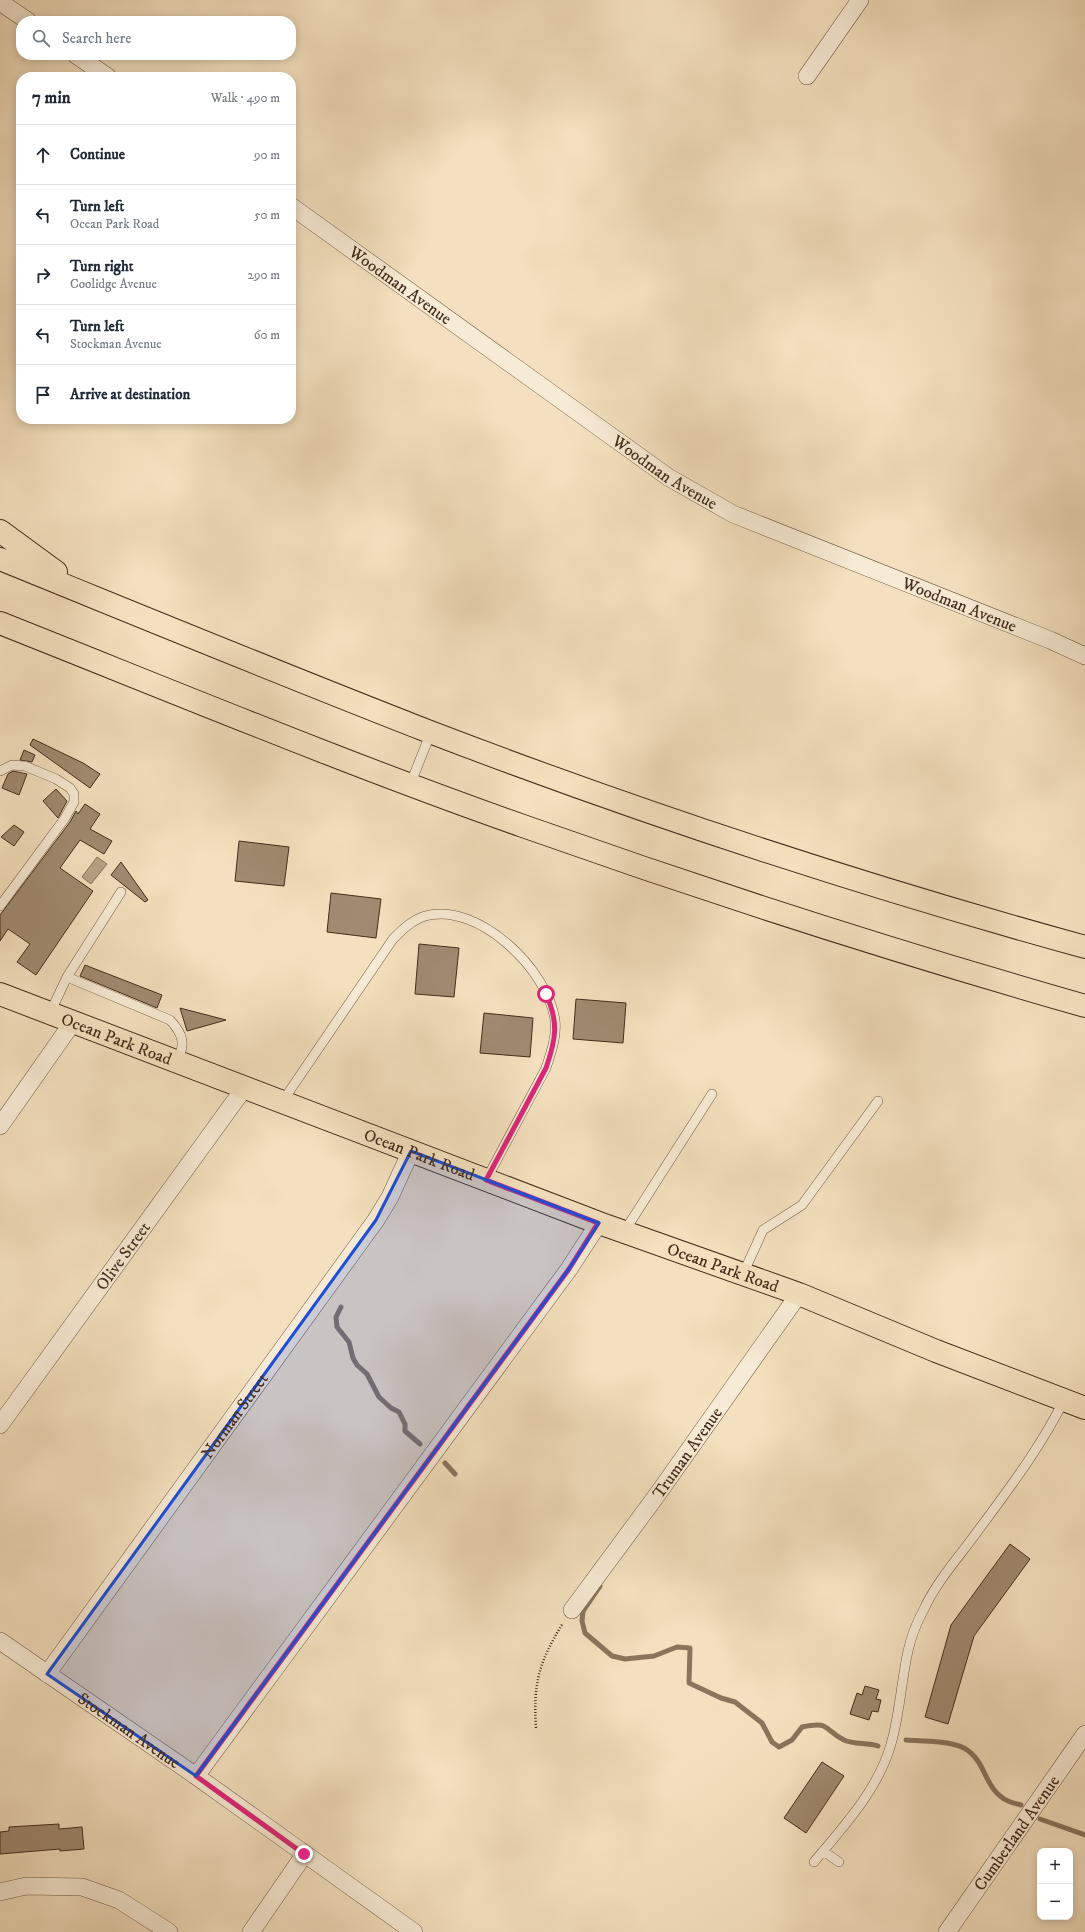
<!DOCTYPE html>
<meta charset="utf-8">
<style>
:root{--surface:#fff;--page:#f6f6f7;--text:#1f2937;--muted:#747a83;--line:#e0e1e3}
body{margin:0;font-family:"IM FELL DW Pica",serif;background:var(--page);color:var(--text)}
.controls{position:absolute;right:12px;bottom:12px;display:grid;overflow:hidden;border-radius:8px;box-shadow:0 2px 10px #0003}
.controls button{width:36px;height:36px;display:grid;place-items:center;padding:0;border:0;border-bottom:1px solid var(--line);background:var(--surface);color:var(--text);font:20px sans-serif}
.stop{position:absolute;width:12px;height:12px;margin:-9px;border:3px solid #db2777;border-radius:50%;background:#fff}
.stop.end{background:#db2777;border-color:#fff;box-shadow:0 1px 4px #0008}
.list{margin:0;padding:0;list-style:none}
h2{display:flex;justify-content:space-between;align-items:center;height:52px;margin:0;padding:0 16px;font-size:17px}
h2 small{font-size:13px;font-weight:400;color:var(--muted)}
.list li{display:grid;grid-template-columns:26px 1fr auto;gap:12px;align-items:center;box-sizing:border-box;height:60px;padding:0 16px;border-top:1px solid var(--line)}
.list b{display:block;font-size:15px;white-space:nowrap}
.list p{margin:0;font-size:13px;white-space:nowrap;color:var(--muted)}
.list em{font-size:13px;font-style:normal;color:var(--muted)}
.icon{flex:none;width:22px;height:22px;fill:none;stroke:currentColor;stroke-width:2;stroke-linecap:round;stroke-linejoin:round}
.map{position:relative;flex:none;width:1085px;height:1932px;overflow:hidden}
.search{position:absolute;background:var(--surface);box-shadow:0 2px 10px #0003;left:16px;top:16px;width:280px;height:44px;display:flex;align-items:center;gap:10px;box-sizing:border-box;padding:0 14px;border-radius:16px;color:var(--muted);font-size:15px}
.panel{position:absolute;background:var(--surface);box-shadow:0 2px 10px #0003;left:16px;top:72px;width:280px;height:352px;border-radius:16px}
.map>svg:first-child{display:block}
</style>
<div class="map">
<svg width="1085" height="1932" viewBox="0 0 1085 1932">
<rect width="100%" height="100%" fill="#f4e0be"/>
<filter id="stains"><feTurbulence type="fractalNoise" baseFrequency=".005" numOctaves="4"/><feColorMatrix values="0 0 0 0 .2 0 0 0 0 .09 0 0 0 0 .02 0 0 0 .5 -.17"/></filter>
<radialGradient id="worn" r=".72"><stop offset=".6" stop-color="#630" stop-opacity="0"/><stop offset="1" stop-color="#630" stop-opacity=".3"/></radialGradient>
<path fill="#b8a387" stroke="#8a745c" d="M97,857l10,7 -16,20 -9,-7z"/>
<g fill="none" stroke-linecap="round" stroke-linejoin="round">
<path stroke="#8a745c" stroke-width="5" d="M341,1307l-5,10 1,10 12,15 4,16 4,7 10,9 12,23 12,11 8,4 6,12v7l15,13
M445,1463l10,11
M600,1586l-17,25 -1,10 3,12 27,23 13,3 29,-3 23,-9 13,1 -1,35 32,15 14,4 27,21 10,19 7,5 13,-7 10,-13c28,-6 21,2 42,13 11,5 23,2 34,6
M906,1740c17,1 44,1 58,8 21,12 20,35 35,47 6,6 14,8 22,10
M1040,1819l45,16"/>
</g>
<path fill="#a08a70" stroke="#442d1b" d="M33,739l50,24 17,11 -10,14 -60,-43z
M24,750l11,5 -3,7 -12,-2z
M13,771l14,3 -8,21 -17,-7 6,-14z
M56,789l11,12 -9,17 -15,-17z
M85,804l15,10 -10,15 22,12 -8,13 -24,-14 -20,28 33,23 -57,84 -19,-13 13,-18 -22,-15 -8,12v-26l70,-93 6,-11 2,3z
M14,825l10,7 -10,14 -13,-9z
M239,841l50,6 -5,39 -49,-5z
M121,862l27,38 -3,2 -34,-27z
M331,893l50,6 -5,39 -49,-6z
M419,944l40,4 -5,49 -39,-3z
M85,965l77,30 -5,13 -77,-32z
M576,999l50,4 -3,40 -50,-4z
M180,1008l46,12 -39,11z
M484,1013l49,5 -3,39 -50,-4z
M1010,1544l20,15 -56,77 -26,88 -23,-7 26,-92z
M865,1686l14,4 -3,9 5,1 -3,12 -6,-1 -3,9 -19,-6 7,-21 5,2z
M822,1762l22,14 -38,57 -22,-15z
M59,1824v5l23,-2 2,22 -24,2v-2l-60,5v-22l9,-1v-4z"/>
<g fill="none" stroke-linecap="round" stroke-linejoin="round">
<g stroke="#705a44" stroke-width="10">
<path id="lane" d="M0,771l12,-6 13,1 31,13 14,9 4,6v8l-9,16 -65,88
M410,785l21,-53
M67,977l54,-85
M50,1013l17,-36 103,43c13,14 16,24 7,41
M282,1102l111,-163c9,-9 19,-19 32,-23 53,-15 123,54 130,104 2,16 -4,33 -9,48l-60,112
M624,1232l88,-138
M743,1274l20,-44 39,-25 76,-104
M823,1851l16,11
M814,1862c30,-36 64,-72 77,-118 9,-30 10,-62 17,-93 3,-14 9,-29 16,-42 13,-28 35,-52 53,-77 31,-42 64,-85 87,-132"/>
</g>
<g stroke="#705a44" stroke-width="18">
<g id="street">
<path d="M0,2l28,19"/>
<path d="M76,55l32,22"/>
<path d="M807,76l53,-76"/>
<path id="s1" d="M291,206l377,271 65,37 317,126 35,16"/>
<path d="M0,1126l73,-104"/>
<path id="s2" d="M0,1425l245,-338"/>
<path id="s3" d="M572,1610l85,-115 142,-201"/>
<path id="s4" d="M0,1641l196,135 218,156"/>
<path id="s5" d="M47,1674l329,-454 14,-23 21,-46"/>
<path d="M196,1776l373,-507 30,-46"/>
<path d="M0,1892l26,-6 56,1 37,13 50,32"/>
<path d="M251,1932l53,-77"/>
<path id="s6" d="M947,1932l138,-198"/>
</g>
</g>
<g stroke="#442d1b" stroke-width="24">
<g id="primary">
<path id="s7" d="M0,994l599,229 200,71 137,57 149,57"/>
</g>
</g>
<g stroke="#442d1b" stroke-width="24">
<path id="highway" d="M0,531l56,41
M0,559c143,58 286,117 430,173 214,82 434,154 655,215
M0,623c174,69 347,141 523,203 186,66 373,126 562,180"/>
</g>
<path stroke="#442d1b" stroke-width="2.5" stroke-dasharray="1 2" stroke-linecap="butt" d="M536,1728c-3,-45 3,-66 27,-105"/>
<use href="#lane" stroke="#f8ebd5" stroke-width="9"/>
<use href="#street" stroke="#f8ebd5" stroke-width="17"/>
<use href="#primary" stroke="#f4e0be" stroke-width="22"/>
<use href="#highway" stroke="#f4e0be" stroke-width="22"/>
</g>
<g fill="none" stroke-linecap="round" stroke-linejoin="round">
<path stroke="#db2777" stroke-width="5" d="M304,1854l-108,-78 373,-507 29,-46 -112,-43 60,-112c10,-29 13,-45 0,-74"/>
</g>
<path fill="#1d4ed8" fill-opacity="0.2" stroke="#1d4ed8" stroke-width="3" stroke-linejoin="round" d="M411,1151l188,72 -30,46 -373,507 -149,-102 329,-454z"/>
<g text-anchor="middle" stroke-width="4" stroke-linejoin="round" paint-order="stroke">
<g font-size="17" fill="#442d1b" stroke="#f8ebd5">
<text dy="6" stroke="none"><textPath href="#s1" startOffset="135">Woodman Avenue</textPath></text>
<text dy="6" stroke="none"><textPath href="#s1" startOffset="459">Woodman Avenue</textPath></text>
<text dy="6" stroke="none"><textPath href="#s1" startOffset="783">Woodman Avenue</textPath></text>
<text dy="6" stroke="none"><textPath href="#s7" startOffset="125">Ocean Park Road</textPath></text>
<text dy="6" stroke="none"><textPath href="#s7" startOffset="449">Ocean Park Road</textPath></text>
<text dy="6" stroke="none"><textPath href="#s2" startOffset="209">Olive Street</textPath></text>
<text dy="6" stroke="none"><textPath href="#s7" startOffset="773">Ocean Park Road</textPath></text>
<text dy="6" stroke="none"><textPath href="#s5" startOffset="319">Norman Street</textPath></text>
<text dy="6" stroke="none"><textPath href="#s3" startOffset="195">Truman Avenue</textPath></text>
<text dy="6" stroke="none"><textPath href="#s4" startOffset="157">Stockman Avenue</textPath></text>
<text dy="6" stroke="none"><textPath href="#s6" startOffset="121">Cumberland Avenue</textPath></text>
</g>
</g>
<rect width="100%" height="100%" filter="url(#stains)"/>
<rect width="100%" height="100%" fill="url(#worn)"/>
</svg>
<div class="controls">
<button>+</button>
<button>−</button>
</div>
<div class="stop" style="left:546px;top:994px"></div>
<div class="stop end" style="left:304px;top:1854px"></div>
<div class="search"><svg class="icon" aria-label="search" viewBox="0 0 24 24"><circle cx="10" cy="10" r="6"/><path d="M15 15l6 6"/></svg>Search here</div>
<section class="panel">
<h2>7 min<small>Walk · 490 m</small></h2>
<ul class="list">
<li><svg class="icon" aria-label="ahead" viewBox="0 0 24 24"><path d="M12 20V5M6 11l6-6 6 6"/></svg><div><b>Continue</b></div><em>90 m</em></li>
<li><svg class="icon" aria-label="left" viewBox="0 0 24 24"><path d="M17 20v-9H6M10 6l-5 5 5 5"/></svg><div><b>Turn left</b><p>Ocean Park Road</p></div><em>50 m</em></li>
<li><svg class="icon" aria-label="right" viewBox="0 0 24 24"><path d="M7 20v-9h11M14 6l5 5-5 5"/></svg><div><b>Turn right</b><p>Coolidge Avenue</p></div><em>290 m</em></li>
<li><svg class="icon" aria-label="left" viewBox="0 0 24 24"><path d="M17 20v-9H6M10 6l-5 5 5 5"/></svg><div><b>Turn left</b><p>Stockman Avenue</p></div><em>60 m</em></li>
<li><svg class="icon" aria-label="arrive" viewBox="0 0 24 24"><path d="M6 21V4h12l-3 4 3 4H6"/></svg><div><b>Arrive at destination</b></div></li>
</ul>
</section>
</div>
